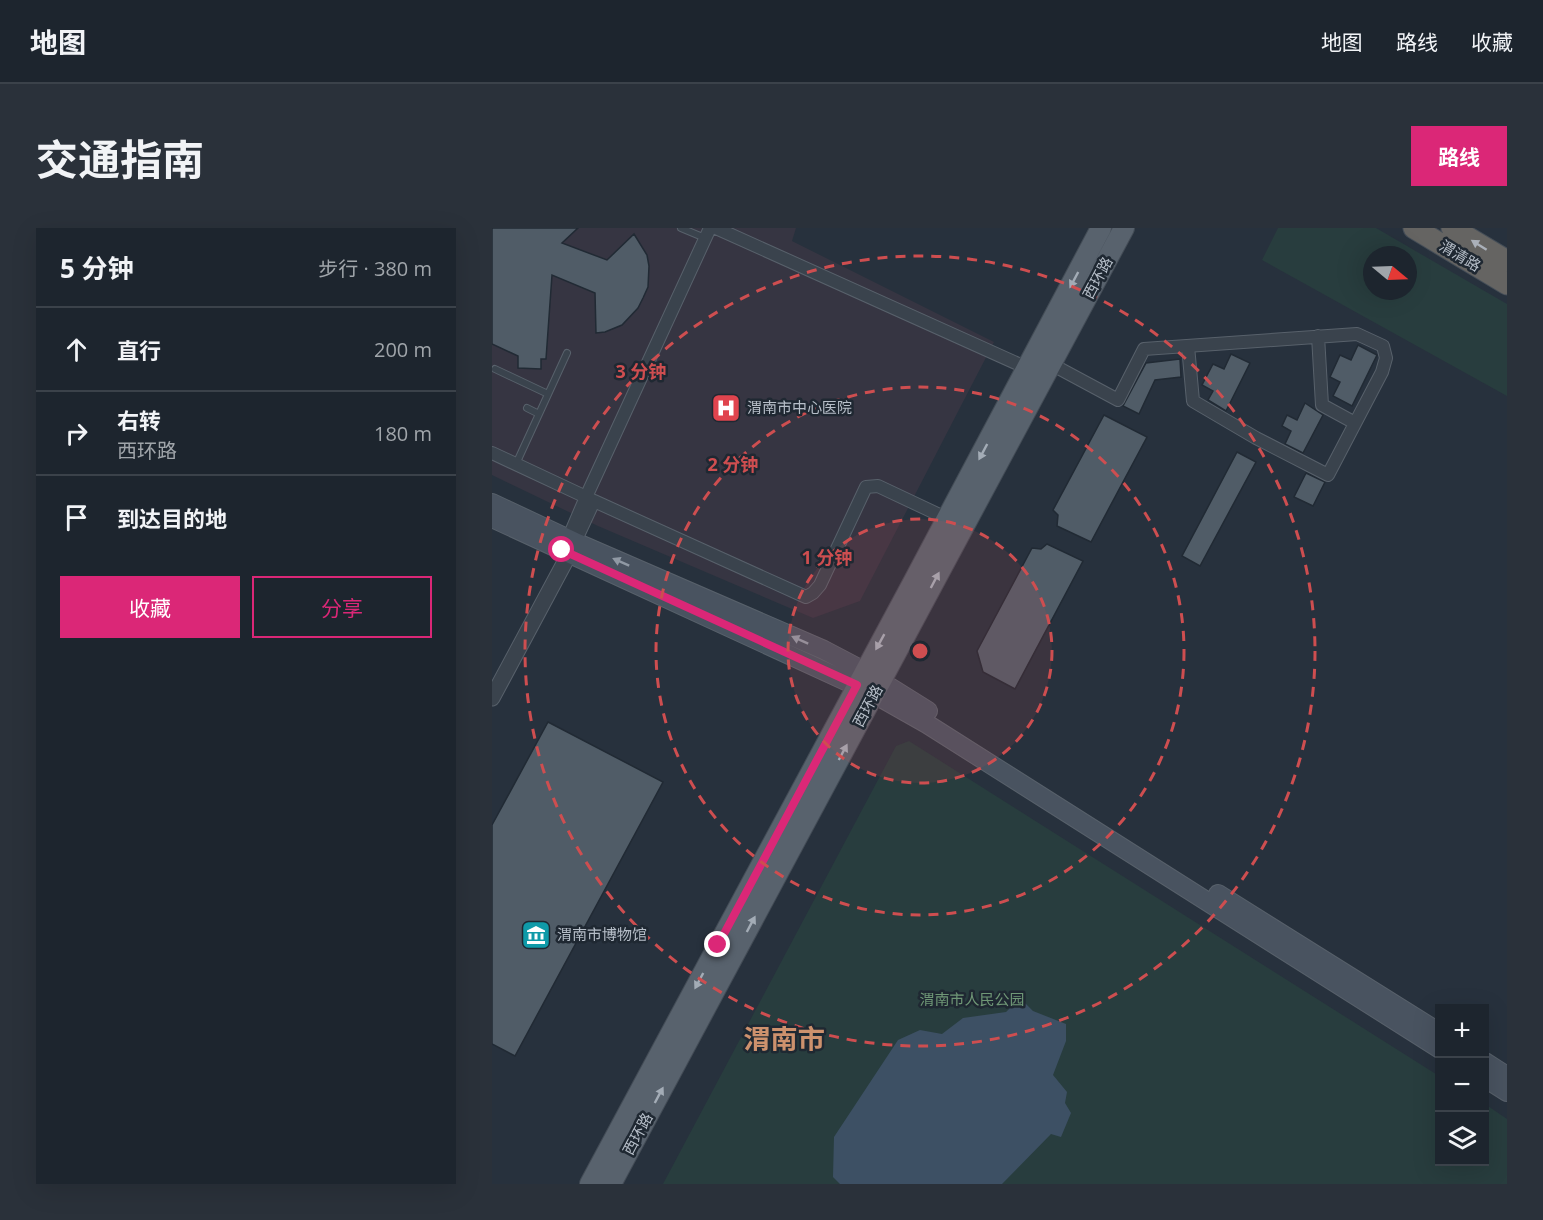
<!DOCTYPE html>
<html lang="zh">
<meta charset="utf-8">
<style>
:root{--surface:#1d252e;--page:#2a313a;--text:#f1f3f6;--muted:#a0a5aa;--line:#3b424a;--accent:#db2777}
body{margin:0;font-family:"Open Sans","Noto Sans SC",sans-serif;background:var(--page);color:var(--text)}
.controls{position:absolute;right:18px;bottom:18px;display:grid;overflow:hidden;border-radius:0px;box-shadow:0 6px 24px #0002}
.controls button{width:54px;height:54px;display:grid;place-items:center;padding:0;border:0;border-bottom:2px solid var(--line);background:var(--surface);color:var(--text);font:30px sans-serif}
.compass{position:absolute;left:871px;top:18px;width:54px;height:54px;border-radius:50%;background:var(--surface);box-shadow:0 6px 24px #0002;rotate:109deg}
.stop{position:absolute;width:18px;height:18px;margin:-14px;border:4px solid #db2777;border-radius:50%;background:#fff}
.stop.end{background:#db2777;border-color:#fff;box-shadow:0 2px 6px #0008}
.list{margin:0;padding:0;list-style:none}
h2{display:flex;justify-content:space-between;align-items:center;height:78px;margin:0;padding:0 24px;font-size:26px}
h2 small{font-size:20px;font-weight:400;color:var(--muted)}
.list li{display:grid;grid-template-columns:39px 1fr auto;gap:18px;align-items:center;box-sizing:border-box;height:84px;padding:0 24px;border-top:2px solid var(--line)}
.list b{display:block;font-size:22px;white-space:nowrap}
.list p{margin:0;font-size:20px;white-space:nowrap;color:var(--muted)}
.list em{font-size:20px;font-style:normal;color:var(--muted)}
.actions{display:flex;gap:12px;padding:18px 24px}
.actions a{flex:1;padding:14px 0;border:2px solid var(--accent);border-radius:0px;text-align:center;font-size:21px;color:var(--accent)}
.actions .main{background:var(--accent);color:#fff}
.icon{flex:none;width:33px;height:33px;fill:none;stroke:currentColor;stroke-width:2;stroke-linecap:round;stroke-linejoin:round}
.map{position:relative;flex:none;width:1015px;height:956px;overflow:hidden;border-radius:0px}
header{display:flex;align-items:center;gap:36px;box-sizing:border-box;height:84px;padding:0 30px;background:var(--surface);border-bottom:2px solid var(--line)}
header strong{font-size:28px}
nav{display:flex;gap:33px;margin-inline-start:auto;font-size:21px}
.intro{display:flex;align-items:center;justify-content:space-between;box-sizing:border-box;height:144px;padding:0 36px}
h1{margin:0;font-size:42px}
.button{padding:15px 27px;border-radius:0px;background:var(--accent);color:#fff;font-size:21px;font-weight:700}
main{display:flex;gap:36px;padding:0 36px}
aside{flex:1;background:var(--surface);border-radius:0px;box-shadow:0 6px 24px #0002}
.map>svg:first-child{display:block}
</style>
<header>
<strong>地图</strong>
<nav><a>地图</a><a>路线</a><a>收藏</a></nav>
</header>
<div class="intro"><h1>交通指南</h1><a class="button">路线</a></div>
<main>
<aside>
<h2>5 分钟<small>步行 · 380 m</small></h2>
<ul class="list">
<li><svg class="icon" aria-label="ahead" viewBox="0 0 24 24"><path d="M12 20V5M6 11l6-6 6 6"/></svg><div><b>直行</b></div><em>200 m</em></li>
<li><svg class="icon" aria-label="right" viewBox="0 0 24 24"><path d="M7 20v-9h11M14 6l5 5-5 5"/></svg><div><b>右转</b><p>西环路</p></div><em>180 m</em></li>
<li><svg class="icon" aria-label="arrive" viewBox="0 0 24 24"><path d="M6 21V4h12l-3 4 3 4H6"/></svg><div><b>到达目的地</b></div></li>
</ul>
<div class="actions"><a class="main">收藏</a><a>分享</a></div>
</aside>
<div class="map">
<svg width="1015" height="956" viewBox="0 0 1015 956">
<rect width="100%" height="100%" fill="#27313d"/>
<path fill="#363542" d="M0,0h304l-4,13 202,101 -134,259 -47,17 -215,-92 -106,-51z"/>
<path fill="#283d3e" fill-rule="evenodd" d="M786,0h98l131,76v92l-245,-136zM880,27h36v36h-36z
M417,513l530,335 1,86h45v-58l22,15v65h-844l233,-438z"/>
<path fill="#3d5064" d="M532,774l9,9 33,13v17l-13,34 14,17 -2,11 6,10 -10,24 -10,-3 -49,50h-162l-7,-7 1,-40 64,-97 22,-10 22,4 21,-16 43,-6 6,-6z"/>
<path fill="#505c67" stroke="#212a34" stroke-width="1.5" d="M0,0h86l-16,15 45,17 27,-26 13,21 2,11 -1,21 -5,11 -5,10 -16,17 -17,7 -9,1 -1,-40 -43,-18 -6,84h-5v10l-23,-1v-12l-26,-12z
M866,117l19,10 -25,51 -19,-10 7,-14 -10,-5 10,-22 11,5z
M739,126l19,9 -24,48 -18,-11 5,-9 -11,-6 11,-21 11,5z
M688,131l1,18 -26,3 -16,34 -16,-8 23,-43z
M813,175l18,12 -20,38 -18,-9 6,-13 -9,-5 5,-11 10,5z
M612,187l43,22 -56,105 -34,-16 1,-11 -5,-5z
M745,224l19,10 -56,104 -18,-10z
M814,245l19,9 -12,24 -19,-9z
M555,316l36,17 -68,128 -32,-17 -6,-21 55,-103 9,1z
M56,494l115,60 -148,274 -23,-12v-219z"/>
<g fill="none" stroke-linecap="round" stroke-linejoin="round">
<g stroke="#58616b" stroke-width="8">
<path id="service" d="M189,0l24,10
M3,141l53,25
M47,186l28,-61
M24,236l23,-50 -12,-6"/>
</g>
<g stroke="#58616b" stroke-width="14">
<path id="minor" d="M224,0l311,140
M826,108l4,69 33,18
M559,136l67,36 26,-51 213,-15 26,12 3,12 -4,14 -54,103 -72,-37 -63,-37 -5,-55
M0,225l94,44 124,-269
M102,273l212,96 7,-4 7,-8 46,-98 12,-1 70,33
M76,311l18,-42 8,4 -19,41"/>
</g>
<g stroke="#58616b" stroke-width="17">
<path id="tertiary" d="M0,470l82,-153"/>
</g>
<g stroke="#58616b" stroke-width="20">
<path id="secondary" d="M0,275l83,39 249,108 40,21 64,40
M0,290l382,176 53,30 513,325
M726,666l222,139
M993,834l22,14
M993,850l22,14"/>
</g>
<g stroke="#434c56" stroke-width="22">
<path id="primary" d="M98,956c171,-319 343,-636 511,-956
M119,956l513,-956"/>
</g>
<g stroke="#454e58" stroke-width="23">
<path id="trunk" d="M922,0l93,56
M960,0l55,33"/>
</g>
<use href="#service" stroke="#3a434d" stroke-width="6"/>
<use href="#minor" stroke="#3a434d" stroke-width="12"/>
<use href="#tertiary" stroke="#3a434d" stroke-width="15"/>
<use href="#secondary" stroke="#495360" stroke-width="18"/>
<use href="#primary" stroke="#58626d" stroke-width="20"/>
<use href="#trunk" stroke="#656462" stroke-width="21"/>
</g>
<defs><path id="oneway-solid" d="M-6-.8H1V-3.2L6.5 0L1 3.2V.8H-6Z" transform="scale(1.5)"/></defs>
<use fill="#aab0b9" href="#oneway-solid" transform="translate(987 17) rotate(-148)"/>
<g fill="#a3acb6">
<use href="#oneway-solid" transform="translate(582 52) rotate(118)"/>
<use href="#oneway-solid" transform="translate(491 224) rotate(118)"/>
<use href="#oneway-solid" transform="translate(443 352) rotate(-62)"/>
<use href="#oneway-solid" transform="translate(388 414) rotate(119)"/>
<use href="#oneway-solid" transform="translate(351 524) rotate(-62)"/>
<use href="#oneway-solid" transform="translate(259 696) rotate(-62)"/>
<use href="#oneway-solid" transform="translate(207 753) rotate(118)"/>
<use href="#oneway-solid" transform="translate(167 867) rotate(-62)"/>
</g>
<g fill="#9099a4">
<use href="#oneway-solid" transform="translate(129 334) rotate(-156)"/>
<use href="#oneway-solid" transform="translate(308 412) rotate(-156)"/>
</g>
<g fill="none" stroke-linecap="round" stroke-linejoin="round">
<path stroke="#db2777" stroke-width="8" d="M70,322l295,135 -139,260"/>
</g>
<circle cx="428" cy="423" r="132" fill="#ce4e50" fill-opacity=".12"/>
<g fill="none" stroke="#ce4e50" stroke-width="3" stroke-dasharray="10 8">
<circle cx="428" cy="423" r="132"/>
<circle cx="428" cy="423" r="264"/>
<circle cx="428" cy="423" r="395"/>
</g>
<defs>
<g id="hospital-square" transform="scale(1.5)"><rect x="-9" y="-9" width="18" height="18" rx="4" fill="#e0444e" stroke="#1f2832"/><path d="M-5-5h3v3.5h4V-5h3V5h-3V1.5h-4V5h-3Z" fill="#fff"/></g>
<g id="museum-square" transform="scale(1.5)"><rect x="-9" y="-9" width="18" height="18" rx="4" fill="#0f9aa8" stroke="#1f2832"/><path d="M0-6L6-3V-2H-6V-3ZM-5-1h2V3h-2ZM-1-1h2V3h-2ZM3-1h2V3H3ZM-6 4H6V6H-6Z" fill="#fff"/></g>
</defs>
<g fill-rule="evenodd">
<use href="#hospital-square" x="234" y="180"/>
<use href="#museum-square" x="44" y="707"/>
</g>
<g text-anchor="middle" stroke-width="5" stroke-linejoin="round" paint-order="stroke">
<g font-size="15" fill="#b6bec8" stroke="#1f2832">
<text transform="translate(968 28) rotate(31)" y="5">渭清路</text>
<text transform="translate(606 50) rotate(-62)" y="5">西环路</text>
<text transform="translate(376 478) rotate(-62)" y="5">西环路</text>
<text transform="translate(146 906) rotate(-62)" y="5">西环路</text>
</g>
<g font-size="15" fill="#b6bec8" stroke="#1f2832" text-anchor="start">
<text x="255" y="185">渭南市中心医院</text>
<text x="65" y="712">渭南市博物馆</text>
</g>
<g font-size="15" fill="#6f9776" stroke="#1f2832">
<text x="480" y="777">渭南市人民公园</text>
</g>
<g font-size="27" font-weight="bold" fill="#cd916d" stroke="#1f2832">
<text x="292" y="821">渭南市</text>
</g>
</g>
<circle cx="428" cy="423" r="9" fill="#ce4e50" stroke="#1f2832" stroke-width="3"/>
<g font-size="18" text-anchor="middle" font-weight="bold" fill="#ce4e50" stroke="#1f2832" stroke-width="5" stroke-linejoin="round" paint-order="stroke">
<text x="149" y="150">3 分钟</text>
<text x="241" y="243">2 分钟</text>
<text x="335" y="336">1 分钟</text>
</g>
</svg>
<div class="controls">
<button>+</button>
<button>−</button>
<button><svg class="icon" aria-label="layers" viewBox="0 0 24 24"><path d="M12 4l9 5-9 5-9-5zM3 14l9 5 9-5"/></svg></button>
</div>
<svg class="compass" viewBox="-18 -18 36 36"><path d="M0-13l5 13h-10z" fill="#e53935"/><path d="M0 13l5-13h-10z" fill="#a0a5aa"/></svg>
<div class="stop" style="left:70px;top:322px"></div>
<div class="stop end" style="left:226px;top:717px"></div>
</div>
</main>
